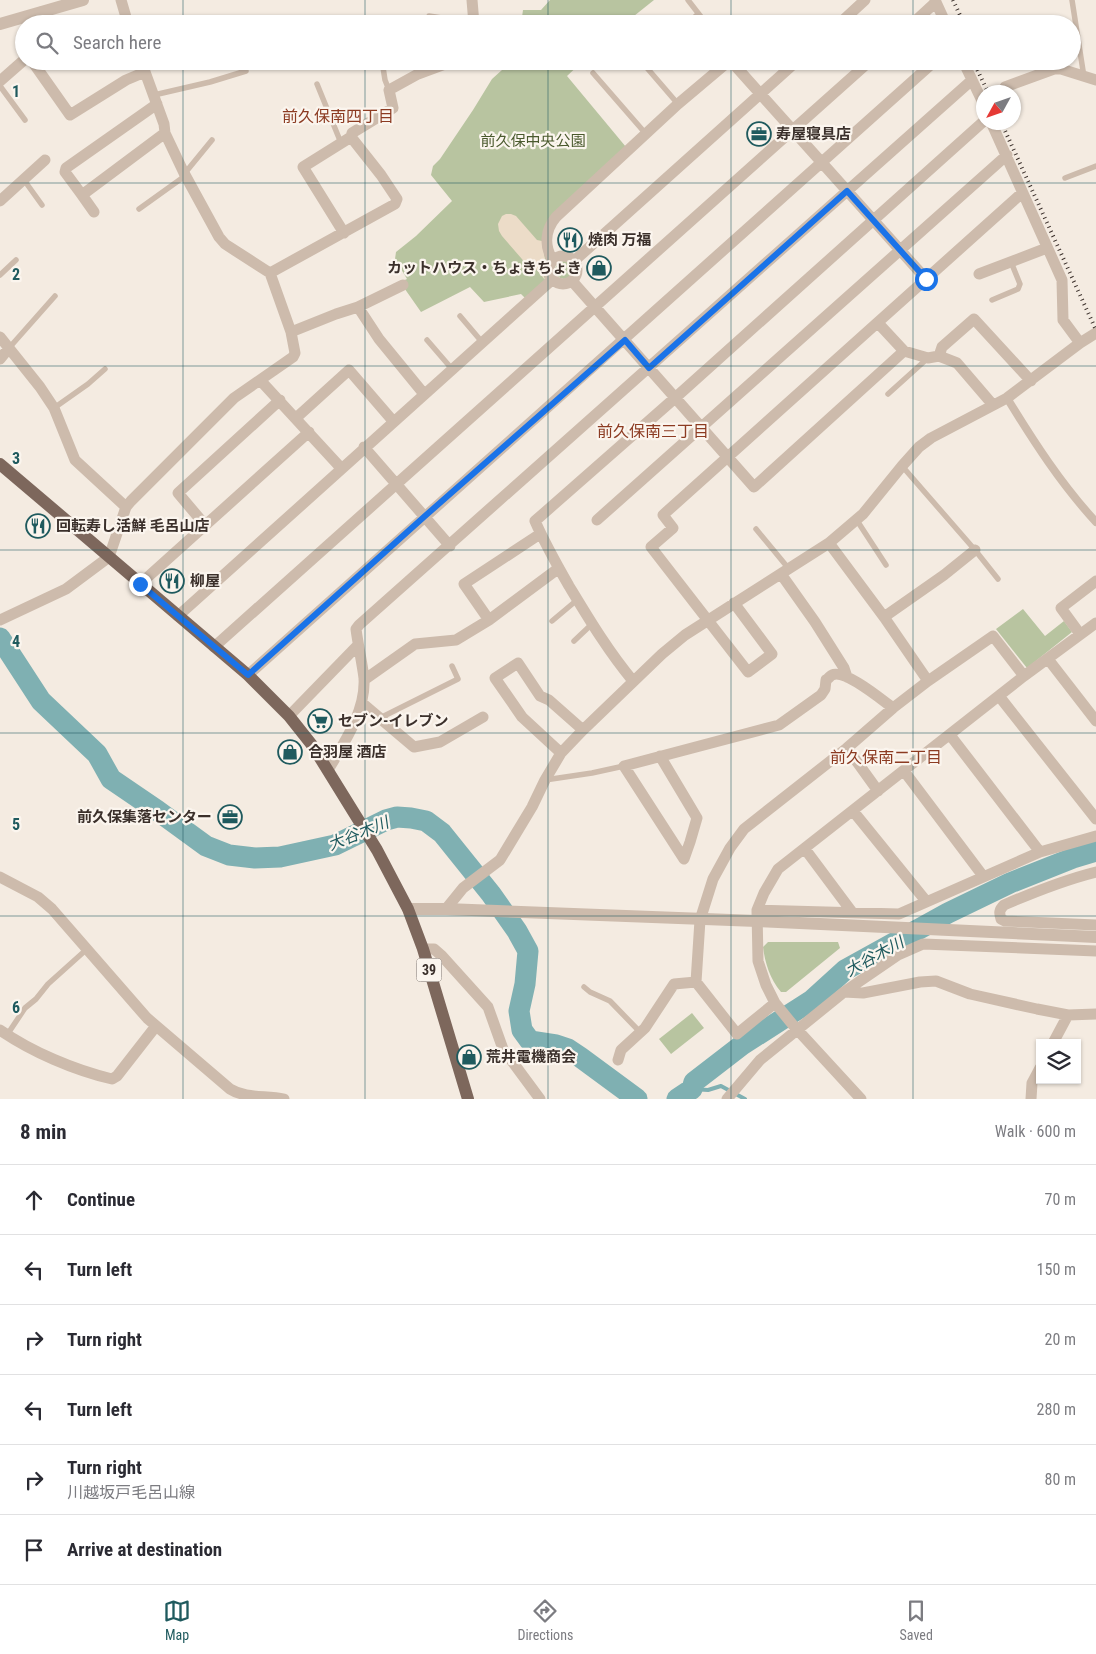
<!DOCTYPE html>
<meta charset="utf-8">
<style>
:root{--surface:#fff;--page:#f2f2f3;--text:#2b2b33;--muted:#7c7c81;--line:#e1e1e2;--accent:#1f5a5e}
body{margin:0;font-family:"Roboto Condensed","Noto Sans JP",sans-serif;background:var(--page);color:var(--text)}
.controls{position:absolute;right:15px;bottom:15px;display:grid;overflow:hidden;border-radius:0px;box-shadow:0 1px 4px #0004}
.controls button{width:45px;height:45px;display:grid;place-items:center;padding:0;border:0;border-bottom:1px solid var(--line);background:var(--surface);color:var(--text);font:25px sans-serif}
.compass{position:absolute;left:976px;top:85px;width:45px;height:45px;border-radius:50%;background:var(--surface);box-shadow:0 1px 4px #0004;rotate:230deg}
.stop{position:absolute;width:15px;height:15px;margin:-11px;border:4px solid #1a73e8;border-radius:50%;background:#fff}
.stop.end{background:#1a73e8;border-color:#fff;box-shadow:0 1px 5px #0008}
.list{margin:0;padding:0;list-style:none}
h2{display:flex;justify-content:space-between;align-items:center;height:65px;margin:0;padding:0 20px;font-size:21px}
h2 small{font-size:16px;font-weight:400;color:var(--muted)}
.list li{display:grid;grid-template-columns:32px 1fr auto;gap:15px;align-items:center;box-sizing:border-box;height:70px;padding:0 20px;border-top:1px solid var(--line)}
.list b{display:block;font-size:19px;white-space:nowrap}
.list p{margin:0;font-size:16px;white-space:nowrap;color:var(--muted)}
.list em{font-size:16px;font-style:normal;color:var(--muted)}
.icon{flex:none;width:28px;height:28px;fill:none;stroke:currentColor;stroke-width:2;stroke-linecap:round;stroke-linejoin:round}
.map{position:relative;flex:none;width:1096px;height:1099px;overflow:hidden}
.search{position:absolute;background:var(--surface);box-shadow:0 1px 4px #0004;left:15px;right:15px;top:15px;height:55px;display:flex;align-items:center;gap:12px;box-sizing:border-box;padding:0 18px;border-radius:28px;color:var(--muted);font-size:19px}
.sheet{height:485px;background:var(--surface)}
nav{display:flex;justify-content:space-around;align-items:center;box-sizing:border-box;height:70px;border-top:1px solid var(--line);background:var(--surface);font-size:14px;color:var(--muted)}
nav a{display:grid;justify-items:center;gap:2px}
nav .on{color:var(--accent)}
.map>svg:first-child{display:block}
</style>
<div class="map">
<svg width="1096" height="1099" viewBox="0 0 1096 1099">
<rect width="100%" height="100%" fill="#f4ebe1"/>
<path fill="#b8c4a0" d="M550,0h104l-30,24h-103l2,-14h18z
M512,61h71l-16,15 59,71 -77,72 -3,40 -3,10 3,11 -21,18 -4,-4 -37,8 -14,-15 -49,25 -21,-30 7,-3 -12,-20 1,-7 20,-16 36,-35 -21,-26 2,-9 7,-7 33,-49 19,-31z
M555 270a9 9 0 1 1 18 0a9 9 0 1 1-18 0Z
M1023,609l22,27 19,-15 8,11 -45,36 -31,-39z
M768,942h70l2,6 -54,44h-5c-11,-13 -16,-29 -18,-45z
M692,1013l12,15 -33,26 -12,-15z"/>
<path fill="#ecdcc8" d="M506,214h5l5,2 21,24 5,1 3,18 -3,10 3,11 -13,-16 -4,2 -26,-30 -3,-5 -1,-7 4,-8z"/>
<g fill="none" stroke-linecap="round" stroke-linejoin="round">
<path stroke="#7fb0b2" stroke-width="4" d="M692,1089l16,1 13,-4 24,13"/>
<path stroke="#7fb0b2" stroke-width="21" d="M0,638l41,63 56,53 14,25 47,32 48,35 23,9 26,3 25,-1 55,-12 51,-25 11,-3 14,1 15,3 16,12 49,61 26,37 11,20 -3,33 -6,27 3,19 8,11 26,4 12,4 12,8 57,42
M677,1099l15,-10 2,-7 48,-37 70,-45 33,-30 103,-57 62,-30 63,-25 23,-7"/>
<path stroke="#cdbbac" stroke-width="5.5" d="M688,0l17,22
M1072,0l12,77
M429,16l45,7
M687,24l11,-10
M382,61l3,19 4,10
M641,61l37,43
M593,73l53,61
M317,84l24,59
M0,86l25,34
M154,95l56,-13 36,-11
M185,173l27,-33
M1065,178l31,-12
M24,180l18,25
M139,209l46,-33
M0,275l16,-15
M992,300l26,-11 2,-5 -9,-22
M460,316l22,26
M427,340l25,29
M9,348l46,-52
M888,394l40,-36
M54,408l34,-24 17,-15
M902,466l73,84 23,29
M856,519l30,46
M756,529l33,40
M552,621l25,-21
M574,641l18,-17
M380,718l78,-39 -6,-13
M545,780l47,-7 32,-7
M584,987l6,5 20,9 31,32
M7,1035l18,-27 11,-9 12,-15 39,-35"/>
<path stroke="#cdbbac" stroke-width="8" d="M1007,398c27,44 54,86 89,124"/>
<path stroke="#cdbbac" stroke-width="11" d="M121,0l7,24
M472,0l2,24
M935,0l11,24
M41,12l3,12
M839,24l26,-24
M912,24l24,-22
M32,61l38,54 56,-35 19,-8
M731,61l195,218
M963,61l21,44
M0,81l24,-21
M1005,87l49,-18h7l35,11
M157,104l-91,64 -1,4 17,23 83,-62
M991,122l71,158 1,40 17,23
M82,195l12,17
M0,201l45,-41
M344,233l-41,-66 48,-30 1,-4 41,-25 -4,-18 29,-16 35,-13
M549 270a14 14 0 1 1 28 0a14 14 0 1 1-28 0Z
M553,261c-9,-15 -8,-31 3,-44l122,-113 51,-43
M574,261l223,-200
M270,273l125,-69 2,-5 -16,-24 -30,-38
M979,274l68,-26
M572,281l182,206 150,-136
M358,307l21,32 45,55
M878,323l26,28 24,7 11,-2 18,7 36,42
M291,332l45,-18 22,-7 45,-22
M0,337l40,50 14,21 21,52 51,47
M939,356l3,-9 32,-28 57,62
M0,359l9,-11
M260,380l81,88
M296,418l53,-48 44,51
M364,447l86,99
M597,520l410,-365
M205,525l-27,-32 102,-93
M829,543l55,74 44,64
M781,574l34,48 29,46 3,9
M140,584l169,-152
M734,603l38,51 -24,18 -97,-125 22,-19 -10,-13 359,-322
M178,616l375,-337
M884,617l60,-42 31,-25
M0,620l66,-31 43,-32 17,-50 5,-6 103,-103 59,-41 2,-4 -4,-21 -21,-59 -45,-29 -6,-7 -35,-64 -19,-40 -1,-9 -23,-63
M489,620l-25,-36 76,-50
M1080,634l-19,-26 35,-27
M214,647l656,-586
M1048,659l48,62
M248,675l687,-614
M364,680l51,-36 41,-4 33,-20 70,-52
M633,681c-25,-30 -44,-62 -64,-95 -12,-21 -24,-42 -34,-65l140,-123 309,-277
M999,696l97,123
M362,703l52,44 26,-5 43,-25
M289,716l69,-71
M950,735l90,117
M561,753l-39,-36 -27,-39 23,-15 22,33 9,4 34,30
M660,756l37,62 -7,24 -6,17 -60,-93 155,-41 42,-30 4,-6 1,-9c1,0 5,-5 6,-5 13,-6 50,25 61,33
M328,770c16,-27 38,-59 36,-92 -2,-16 -6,-33 -8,-49l3,-4 613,-545
M904,771l79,105
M878,791l-31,-43 46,-40 35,-27 65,-45 31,40
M853,811l73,90
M805,849l47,63
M1096,872c-32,8 -62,20 -92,33 -5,5 -5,8 -3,14l4,2 91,4
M0,877l38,20 14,12 95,109 83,71c16,10 36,6 54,10
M446,909l17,-21 37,-28 32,-53 13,-27 16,-27 22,-23 79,-76 23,-19 144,-92 34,-29 39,-48 17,-19 12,-9 76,-40 73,-55 16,-10
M757,910l142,4 141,-62 56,-16
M423,949h11l8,7 46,51 15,42 37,50
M844,992l54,-37 25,-11 173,7
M775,1003l-38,31 -41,-52 4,-62 13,-41 17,-31 14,-19 103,-81
M0,1030c32,22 74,40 112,49l5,-3 39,-50
M1053,1043l15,-28
M618,1060l3,-10 24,-22 29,-44 22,-2
M727,1099l33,-39 84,-68 19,1 57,-11 16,-1 34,13 67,15 31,6 28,-1
M861,1099l-68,-74 -18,-22 -9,-18 -8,-24 -1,-51 7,-17 14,-24 246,-193 72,-53
M1031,1099l1,-16 8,-15"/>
<path stroke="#cdbbac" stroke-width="12" d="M0,24l83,-24
M408,909h38l311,12 339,16"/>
<path stroke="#7d675c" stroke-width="12" d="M0,464l248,211 41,41 23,29 65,105 31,59 15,40 45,150"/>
<path stroke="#3b302b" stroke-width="4" stroke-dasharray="1 4" stroke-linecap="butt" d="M953,0l11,24
M973,61l15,31
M1001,122l95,208"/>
</g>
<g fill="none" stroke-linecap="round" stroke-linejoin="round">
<path stroke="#1a73e8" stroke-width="6" d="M140,584l108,91 177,-159 200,-176 24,28 198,-177 79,88"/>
</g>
<path fill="none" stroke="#1f5a5e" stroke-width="1" stroke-opacity="0.55" d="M183,0v24M365,0v24M548,0v24M731,0v24M913,0v24M183,61v1038M365,61v1038M548,61v1038M731,61v1038M913,61v1038M0,183h1096M0,366h1096M0,550h1096M0,733h1096M0,916h1096"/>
<defs>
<g id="office-ring" transform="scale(1.25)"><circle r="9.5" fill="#fbf5ee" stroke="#1f5a5e" stroke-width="1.5"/><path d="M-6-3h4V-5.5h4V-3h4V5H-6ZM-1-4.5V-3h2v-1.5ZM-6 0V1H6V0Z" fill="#1f5a5e"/></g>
<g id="restaurant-ring" transform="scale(1.25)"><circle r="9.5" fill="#fbf5ee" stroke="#1f5a5e" stroke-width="1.5"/><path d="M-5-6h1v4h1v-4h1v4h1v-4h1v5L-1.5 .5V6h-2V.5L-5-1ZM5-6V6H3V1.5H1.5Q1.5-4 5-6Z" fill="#1f5a5e"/></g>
<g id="shop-ring" transform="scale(1.25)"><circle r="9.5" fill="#fbf5ee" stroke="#1f5a5e" stroke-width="1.5"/><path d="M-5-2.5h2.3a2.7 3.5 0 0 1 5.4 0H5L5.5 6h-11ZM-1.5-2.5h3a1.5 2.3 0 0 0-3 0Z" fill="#1f5a5e"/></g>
<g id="supermarket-ring" transform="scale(1.25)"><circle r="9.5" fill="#fbf5ee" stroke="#1f5a5e" stroke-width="1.5"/><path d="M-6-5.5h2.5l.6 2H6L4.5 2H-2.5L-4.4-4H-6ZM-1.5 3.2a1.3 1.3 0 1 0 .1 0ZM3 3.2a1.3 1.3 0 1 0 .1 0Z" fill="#1f5a5e"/></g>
</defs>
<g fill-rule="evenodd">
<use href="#office-ring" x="759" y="134"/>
<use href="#restaurant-ring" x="570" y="240"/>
<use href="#shop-ring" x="599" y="268"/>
<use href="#restaurant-ring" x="38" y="526"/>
<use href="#restaurant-ring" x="172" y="581"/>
<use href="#supermarket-ring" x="320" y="721"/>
<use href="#shop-ring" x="290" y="752"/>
<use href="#office-ring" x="230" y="817"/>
<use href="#shop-ring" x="469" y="1057"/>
</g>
<g text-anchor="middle" stroke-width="4.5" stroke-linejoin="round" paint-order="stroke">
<rect fill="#fbf5ee" stroke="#756b66" stroke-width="1" x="416.5" y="958.5" width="25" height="23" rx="4"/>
<g font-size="14" font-weight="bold" fill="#3b302b">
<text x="429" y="975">39</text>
</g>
<g font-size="15" font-weight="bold" fill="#3b302b" stroke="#fbf5ee" text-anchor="start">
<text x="776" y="139">寿屋寝具店</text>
<text x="588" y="245">焼肉 万福</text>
<text x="582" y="273" text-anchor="end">カットハウス・ちょきちょき</text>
<text x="56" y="531">回転寿し活鮮 毛呂山店</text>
<text x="190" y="586">柳屋</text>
<text x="338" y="726">セブン-イレブン</text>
<text x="308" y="757">合羽屋 酒店</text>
<text x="212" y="822" text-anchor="end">前久保集落センター</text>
<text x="486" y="1062">荒井電機商会</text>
</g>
<g font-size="15" fill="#4a5a2e" stroke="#fbf5ee">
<text x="533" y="146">前久保中央公園</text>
</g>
<g font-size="16" fill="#8c3b22" stroke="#fbf5ee">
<text x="338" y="122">前久保南四丁目</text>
<text x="653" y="437">前久保南三丁目</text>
<text x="886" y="763">前久保南二丁目</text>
</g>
<g font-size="16" font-style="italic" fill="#1f5a5e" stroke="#fbf5ee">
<text transform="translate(358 833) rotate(-22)" y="6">大谷木川</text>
<text transform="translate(874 956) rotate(-29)" y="6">大谷木川</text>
</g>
</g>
<g font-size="16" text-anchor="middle" font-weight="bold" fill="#1f5a5e" stroke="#fbf5ee" stroke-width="4.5" stroke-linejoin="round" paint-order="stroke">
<text x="16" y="97">1</text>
<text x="16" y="280">2</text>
<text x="16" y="464">3</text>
<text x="16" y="647">4</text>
<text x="16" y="830">5</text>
<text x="16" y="1013">6</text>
</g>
</svg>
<div class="controls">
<button><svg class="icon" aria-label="layers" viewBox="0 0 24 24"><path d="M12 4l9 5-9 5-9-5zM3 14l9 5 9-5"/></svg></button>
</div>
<svg class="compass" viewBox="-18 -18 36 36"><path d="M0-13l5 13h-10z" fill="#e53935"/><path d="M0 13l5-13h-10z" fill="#7c7c81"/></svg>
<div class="stop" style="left:926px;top:279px"></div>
<div class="stop end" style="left:140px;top:584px"></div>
<div class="search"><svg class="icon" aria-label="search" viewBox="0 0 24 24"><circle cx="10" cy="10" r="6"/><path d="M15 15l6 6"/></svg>Search here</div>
</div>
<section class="sheet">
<h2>8 min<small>Walk · 600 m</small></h2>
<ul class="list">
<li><svg class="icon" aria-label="ahead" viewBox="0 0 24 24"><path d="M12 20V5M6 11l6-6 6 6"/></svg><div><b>Continue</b></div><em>70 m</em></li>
<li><svg class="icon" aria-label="left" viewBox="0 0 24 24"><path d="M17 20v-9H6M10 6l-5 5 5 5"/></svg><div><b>Turn left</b></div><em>150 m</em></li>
<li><svg class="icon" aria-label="right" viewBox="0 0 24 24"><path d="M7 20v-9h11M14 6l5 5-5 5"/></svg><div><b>Turn right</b></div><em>20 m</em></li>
<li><svg class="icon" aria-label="left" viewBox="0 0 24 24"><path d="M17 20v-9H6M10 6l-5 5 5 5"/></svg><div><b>Turn left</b></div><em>280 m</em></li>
<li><svg class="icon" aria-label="right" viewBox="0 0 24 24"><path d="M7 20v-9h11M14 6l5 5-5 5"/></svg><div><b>Turn right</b><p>川越坂戸毛呂山線</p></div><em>80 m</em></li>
<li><svg class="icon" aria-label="arrive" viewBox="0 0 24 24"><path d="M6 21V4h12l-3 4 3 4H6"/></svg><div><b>Arrive at destination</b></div></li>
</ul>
</section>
<nav>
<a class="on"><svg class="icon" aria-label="map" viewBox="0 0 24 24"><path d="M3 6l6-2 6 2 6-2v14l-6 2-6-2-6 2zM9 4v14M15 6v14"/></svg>Map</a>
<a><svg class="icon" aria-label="directions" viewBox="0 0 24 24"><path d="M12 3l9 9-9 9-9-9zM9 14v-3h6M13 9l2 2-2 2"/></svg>Directions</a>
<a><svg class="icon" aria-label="saved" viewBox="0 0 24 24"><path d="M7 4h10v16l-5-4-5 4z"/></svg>Saved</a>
</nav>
